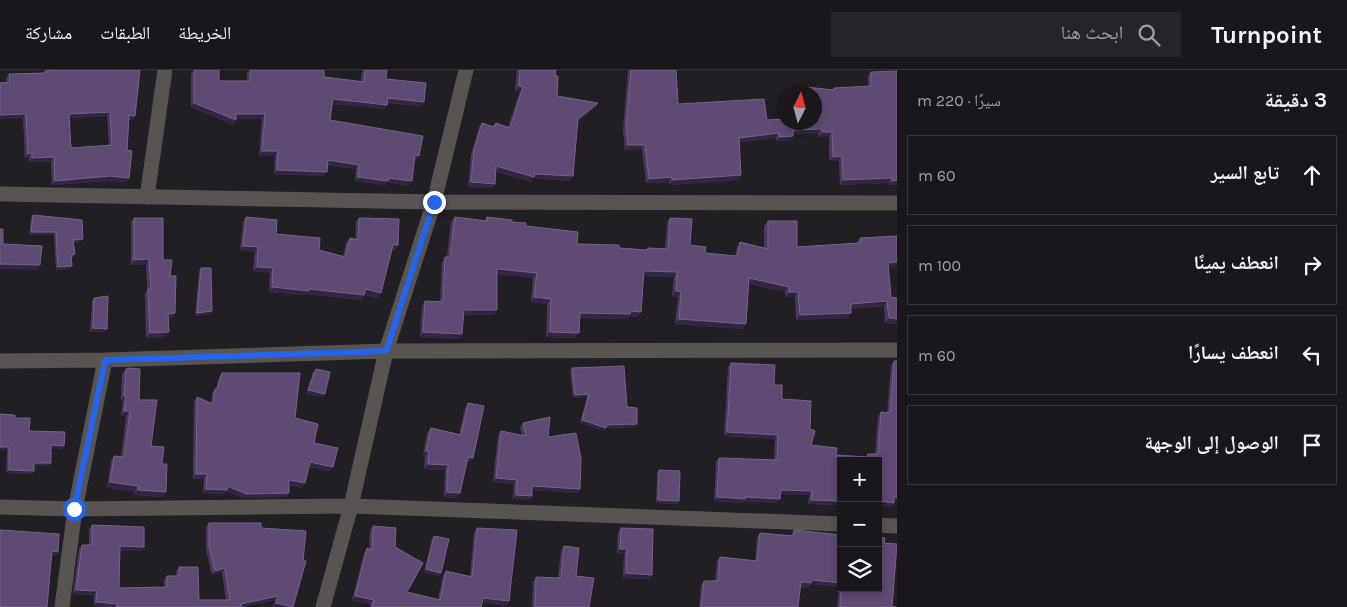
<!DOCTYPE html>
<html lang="ar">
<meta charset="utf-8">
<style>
:root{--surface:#19171b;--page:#262428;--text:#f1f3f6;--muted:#9f9fa3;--line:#37363a}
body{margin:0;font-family:Karla,"Noto Naskh Arabic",sans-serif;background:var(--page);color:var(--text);direction:rtl}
.controls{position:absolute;right:15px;bottom:15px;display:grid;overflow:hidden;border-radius:0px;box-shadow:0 2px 8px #0003}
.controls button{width:45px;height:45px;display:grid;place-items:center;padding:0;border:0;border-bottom:1px solid var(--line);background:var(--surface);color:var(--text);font:25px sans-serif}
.compass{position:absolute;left:777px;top:15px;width:45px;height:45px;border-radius:50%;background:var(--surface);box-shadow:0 2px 8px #0003;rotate:6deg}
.stop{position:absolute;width:15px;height:15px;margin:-11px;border:4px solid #2563eb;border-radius:50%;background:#fff}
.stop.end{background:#2563eb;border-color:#fff;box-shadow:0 1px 5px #0008}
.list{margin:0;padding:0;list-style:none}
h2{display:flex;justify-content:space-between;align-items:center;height:65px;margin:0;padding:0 20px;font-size:21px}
h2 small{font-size:16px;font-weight:400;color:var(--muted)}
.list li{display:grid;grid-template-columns:32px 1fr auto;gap:15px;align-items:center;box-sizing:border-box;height:80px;margin:0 10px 10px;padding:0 10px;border:1px solid var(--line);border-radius:0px}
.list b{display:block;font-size:19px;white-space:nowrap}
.list em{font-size:16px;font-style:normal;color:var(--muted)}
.icon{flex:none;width:28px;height:28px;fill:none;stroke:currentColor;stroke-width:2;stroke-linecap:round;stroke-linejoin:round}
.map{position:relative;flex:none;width:897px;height:537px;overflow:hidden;direction:ltr}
header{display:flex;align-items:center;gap:30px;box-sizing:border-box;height:70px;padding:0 25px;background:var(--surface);border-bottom:1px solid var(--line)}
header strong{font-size:24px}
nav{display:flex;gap:28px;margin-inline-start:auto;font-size:18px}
.search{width:350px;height:45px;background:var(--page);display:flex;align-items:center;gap:12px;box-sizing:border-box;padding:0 18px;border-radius:0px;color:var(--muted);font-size:19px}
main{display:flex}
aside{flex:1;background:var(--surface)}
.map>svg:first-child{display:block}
</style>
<header>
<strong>Turnpoint</strong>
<div class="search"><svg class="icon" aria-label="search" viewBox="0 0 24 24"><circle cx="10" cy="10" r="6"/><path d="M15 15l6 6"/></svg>ابحث هنا</div>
<nav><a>الخريطة</a><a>الطبقات</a><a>مشاركة</a></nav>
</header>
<main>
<aside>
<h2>3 دقيقة<small>سيرًا · 220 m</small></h2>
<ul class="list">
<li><svg class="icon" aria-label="ahead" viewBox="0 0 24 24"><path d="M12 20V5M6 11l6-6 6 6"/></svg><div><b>تابع السير</b></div><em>60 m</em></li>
<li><svg class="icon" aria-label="right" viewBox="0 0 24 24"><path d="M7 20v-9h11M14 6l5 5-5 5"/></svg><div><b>انعطف يمينًا</b></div><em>100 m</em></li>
<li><svg class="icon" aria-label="left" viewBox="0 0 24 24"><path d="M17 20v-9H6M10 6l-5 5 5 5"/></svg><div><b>انعطف يسارًا</b></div><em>60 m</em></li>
<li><svg class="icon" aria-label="arrive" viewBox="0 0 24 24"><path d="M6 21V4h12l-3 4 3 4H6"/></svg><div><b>الوصول إلى الوجهة</b></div></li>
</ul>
</aside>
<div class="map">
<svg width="897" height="537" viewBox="0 0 897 537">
<rect width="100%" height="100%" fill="#211f24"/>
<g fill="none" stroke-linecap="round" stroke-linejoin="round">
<path stroke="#575452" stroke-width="15" d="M0,124l434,8 463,1
M147,127l18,-127
M0,291l105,-1 281,-9 511,-1
M0,437l75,2 276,-3 490,18
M878,455l19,1
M62,537l13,-98 30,-149
M323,537l28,-101 35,-155 48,-149 32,-132"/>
</g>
<path fill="#4c3764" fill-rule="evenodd" d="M194,0h25v11h28v-8l3,-3h74v7l37,4 1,-9 1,-2h24l-1,9 38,23 -3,4 -34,-3v2l-3,4 -52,-5 -2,16 86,40h-2l-6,26 -21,-4 -2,3 -30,-4 1,-12 -28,-4 -4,11 -50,-2 1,-19 -16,1 3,-37h-26l-3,6 -42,-18v-33z
M517,0h39l-1,6 2,20 41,7 -3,5 -17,13 -8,60 -37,-3 -2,4 -36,-11v13l-4,4 -23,-1 3,-32 8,-28 3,-4 11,3 3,-3 12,4 12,-36h-5z
M628,0h48l2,34 89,16 47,2v-30h-21l4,-6 35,4 2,-2 34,-1v-11l3,-4 26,113h-8v-2l-49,2 -1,-24h-10v-25l-10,1 -1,-3h-25l-3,7h-14v-3l-37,4 -1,38 -69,5v-3l-23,1 -4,-34 -17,1 -2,-19z
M45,1l90,45 -3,4h-3l-3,62 -19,-1 -55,4 -1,-23h-22v-4h-4l-2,-40 -23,1v-36h7l-1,-4 3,-5 34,-1zM107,46l2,29 -38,3 -2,-30z
M33,145l48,27 -8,1 2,11 -2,3h-2l-1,12 -14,1 -2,-35h-25l2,-17z
M246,147l30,17 43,16 24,6 3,-13 4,-5 5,2 1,-18 3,-4 39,27 -3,5h-3l-14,48 -14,-3 -3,5 -55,-6 -1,1 -36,-3 1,-19 -17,-2 2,-19 -15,-2 3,-28z
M455,147l29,4 3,-4 25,5 65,22 69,6 2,-2 17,1 2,-26 3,-5 20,27 15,8 30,3 2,-9 3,-5 24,6v-22l4,-5 29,26 59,-4 4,-5 28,29 3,30 6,27 -12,-1 -1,-17 -33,3 -3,9 -52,2 -1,-23h-9l-1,-5 -36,-8 -3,40 -4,5 -67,-5 3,-27 -6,-1 2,-19 -31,-1 -6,41 -8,-1 -2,3 -47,-1 -4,20 -30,-1 1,-33 -16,-2 2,-24 -36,-4 -3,41h-31l-4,24 -39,-2 2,-31 3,-5 15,1 2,-40 3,-5h2l4,-35z
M134,148l29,42 7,16 5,37 -3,5h-4l-3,19 -19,1 -1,-44 2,-4 -1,-26 -15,1v-43z
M201,198l9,46 -15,2 4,-45z
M94,228l11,34h-15l2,-31z
M894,291h3v140h-3l-3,6 -13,-46h-37l-4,44 -29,-1 1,-9 -29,-1 -3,9 -33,-2 -1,2 -29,-2 2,-39 3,-4 55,2 1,-21 -51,-3 4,-69 3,-4 43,22 8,14 28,30 1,16 25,10 29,2 3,-3h7l3,-38 3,-4 6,1 4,-48z
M572,298l55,39 10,17 -2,3 -29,1 -2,3 -24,-8 7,-26 -14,1 -3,-27z
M126,299l13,31 12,46 11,18 4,28 -4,5 -28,-2 1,-3 -28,-4 4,-27 3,-5 7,1 5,-41h-5l2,-15h-2l1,-27z
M316,299l9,25 -2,3 -17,-3 7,-22z
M222,303l73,45 19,25 16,28 -21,-4 -7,21 -13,-3 -3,12 -42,1 -18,-7 -2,3 -21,-1 1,-15 -11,1 1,-78 3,-4 14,6 1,-10 4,-4 3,-12z
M468,333l2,59h-3l-7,31 -4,5 -12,-1 1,-27 -21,-1 1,-13 -2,-1 4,-22 4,-5 28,6 6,-26z
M0,344l15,4 14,13 35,15 -2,3 -11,-1v15l-2,3h-15v5l-3,3 -25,-1 1,-23h-7z
M523,353l25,14 32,52 -3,4 -45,-3 -3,10 -16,-1 1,-15 -21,-2 5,-47 3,-4 21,5 -2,-9z
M659,400l18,34 -21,-1 1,-30z
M209,453l52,5 32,79h-20l2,-7 -33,7h-137l-11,-1v-11l-21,-1 6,-45 3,-4h7v-15l3,-5 49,26h-21l-1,37 45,-1v-7l3,-4h9v-5l3,-4 20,33h27l-4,-28 -10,3 -6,-25v-23z
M373,456l22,21 12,45 31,7 5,-24 3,-4 24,5 4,-44 3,-4 32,73 -3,5 -24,-4 -1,5h-111v-3l-18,-4 12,-47 3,-5 2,1 1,-18z
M621,458l31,47 -3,4 -26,-1 1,-24h-7l1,-22z
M794,460l47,5v53h37l6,-45 8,64h4h-59l2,-20 -28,-3 -3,4 -8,-1 -2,20h-99l2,-22 3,-4h11l2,-20 3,-4 35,4 2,-24 3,-4 31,3z
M434,466l7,37 -2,3 -15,-4 8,-33z
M564,476l12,30 13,31h-57l1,-25 3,-5 22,1 3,-27z"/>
<path fill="#342544" d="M519,16l4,1 -3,4h-5z
M388,28l36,4 -3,4 -37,-4z
M333,29l54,6 -3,4 -54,-5z
M194,33l42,17 -3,5 -42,-18z
M598,33l-3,5 -20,16 3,-5z
M110,42l-3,4 -41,2 3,-4z
M26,44l-3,4 -23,1v-4z
M236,44h29l-3,5h-29z
M129,45l6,1 -3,4 -6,-1z
M822,59l-4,5h-28l3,-4z
M822,62h10l-3,4 -10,1z
M779,63l-3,5 -40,5 3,-5z
M793,66l-3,5h-14l3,-4z
M628,75h17l-3,4 -17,1z
M262,81h16l-3,4 -16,1z
M32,83l-3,5h-4l3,-4z
M415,85l4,1 -3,4 -4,-1z
M842,86l-3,5h-10l4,-4z
M54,87l-3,5h-22l3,-4z
M328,90l31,5 -3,4 -31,-4z
M496,96l77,10 -3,5 -37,-3 -2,4 -38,-12z
M277,100l50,2 -3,4 -50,-2z
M741,105l-3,5 -69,5 3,-5z
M110,106l19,2 -3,4 -19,-1 -55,4 3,-4z
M358,107l31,1 23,3 -4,5 -21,-4 -2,3 -30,-4z
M672,107l-3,5 -23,1 3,-4z
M892,108l-3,5 -49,2 3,-5z
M897,110v5h-8l3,-4z
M471,112l24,2 -4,4 -23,-1z
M31,162h25l-2,3h-25z
M83,169l-2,3 -10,1 2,-3z
M393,175h5l-3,5 -5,-1z
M243,176l15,1 -3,5 -15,-2z
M149,189l-3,5 -15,1 3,-5z
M897,192v5l-13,1 4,-5z
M0,194l40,1 -3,5 -37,-1z
M72,196l-2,3 -14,1 2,-3z
M257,197l16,1 -3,5 -17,-2z
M497,199l40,4 -4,5 -39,-4z
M644,201l33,1 -3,5 -34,-1z
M749,208l40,9 -4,5 -39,-9z
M272,217l37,2 55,6 -3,5 -55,-6 -1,1 -36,-3z
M366,219l15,4 -3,5 -16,-4z
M676,221l5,1 -3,5 -6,-1z
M789,222h9l-3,5h-9z
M534,227l17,2 -4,5 -16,-2z
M887,231l-3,5 -37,3 4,-5z
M464,240h33l-3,5h-34z
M212,241l-2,3 -15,2 2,-3z
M631,241l10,1 -4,5 -8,-1 -2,3 -51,-1 4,-5z
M175,243l-3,5 -7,1 3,-5z
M851,243l-3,5 -52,2 4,-5z
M889,248l8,1v5l-12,-1z
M679,249l67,5 -4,5 -67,-5z
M93,258l14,1 -2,3h-15z
M169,262l-4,5 -19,1 4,-5z
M423,262l39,2 -3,5 -39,-2z
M550,262l29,1 -3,5 -30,-1z
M308,320l17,4 -2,3 -17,-3z
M589,324l-2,3 -14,1 2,-3z
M124,326h2l-3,5h-2z
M124,341h6l-4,5h-5z
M582,350l55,4 -2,3 -29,1 -2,3 -24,-8z
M727,362l51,3 -3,4 -51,-3z
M51,375l13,1 -2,3 -13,-1z
M0,377h9l-2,3h-7z
M426,381h3l-4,5 -2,-1z
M468,387l5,1 -3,4h-6z
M310,392l23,5 -3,4 -23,-5z
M34,393h17l-2,3h-17z
M428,394l20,1 -3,5 -21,-1z
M9,400l25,1 -3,3 -25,-1z
M196,404h11l-3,4 -11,1z
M496,408l21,2 -3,4 -21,-2z
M289,410l16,3 -3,5 -16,-4z
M110,412l28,4 -3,6 -28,-4z
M227,416l62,7 -3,4 -42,1 -18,-7 -2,3 -21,-1 3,-4z
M532,416l48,3 -3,4 -47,-3z
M138,420l28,2 -4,5 -28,-2z
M781,420l31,1 -3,4 -31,-1z
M447,422l13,1 -4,5 -12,-1z
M516,425l16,1 -3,4 -16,-1z
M717,427h28l35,2 -3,4 -33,-2 -1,2 -29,-2z
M894,427h3v5l-6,-1z
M658,430l21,1 -2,3 -21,-1z
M811,430l29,1 -3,4 -29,-1z
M878,431l16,2 -3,4 -13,-1z
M120,476l24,1 -3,4h-24z
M620,479h7l-3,5h-7z
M52,481l6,1 -3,4h-6z
M225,498l-3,4 -10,3 3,-4z
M426,499l15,4 -2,3 -15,-4z
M626,503l26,2 -3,4 -26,-1z
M812,510l29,3v2l-2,2 -28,-3 -3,4 -10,-2 3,-4z
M76,520l21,1 -3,4 -21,-1z
M278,526l-3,4 -34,7v-3z
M355,526l19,4 -4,4 -18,-4z
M483,528l26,3 -3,5 -26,-4z
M96,532l21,2 -3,3 -20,-1z
M276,533l14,4h-17z"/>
<path fill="#5e4a73" stroke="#756487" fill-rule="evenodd" d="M62,0h78l-5,46 -6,-1 -2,35 5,1 -3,27 -19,-2 -55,5 -1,-24 -22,1v-5l-4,1 -2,-40 -26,1v-32l10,-1 -1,-8 36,-1v-2zM110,42l2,33 -41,3 -2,-34z
M194,0h25v11h31v-11h74v7l40,5 1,-12h22l-1,9 40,4 -2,19 -36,-4 -1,7 -54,-6 -3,21 93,16 -4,20 -4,-1 -3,26 -23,-3 -1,3 -30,-4 1,-12 -31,-5 -1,12 -50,-2 1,-19h-16l3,-37h-29v6l-42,-17z
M520,0h36l-1,6h3l-1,20 41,7 -20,16 -5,57 -38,-2 -1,3 -38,-11 -1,18 -24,-2 3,-32 8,-27 12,4 2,-4 14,5 13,-41 -4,-1z
M631,0h45l2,34 86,-5 3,21 17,-1v3h30v-30h-18l1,-6 37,4v-2l37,-2v-14l26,-1v109l-5,1v-3l-49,2 -1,-24 -9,1 -1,-25h-10v-3l-29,1v6l-14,1v-4l-40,5 2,37 -69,5v-3l-23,2 -4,-34h-17l-2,-19z
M33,145l49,5 1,19 -10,1 2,14 -4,1 1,11 -14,1 -2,-35h-25z
M246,147l31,3 -1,14 44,4 -1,12 26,7 5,-19 8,2 1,-22 40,1 -1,26h-5l-12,48 -15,-4 -2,6 -55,-6v2l-37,-4 1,-19 -16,-1 1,-20 -15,-1z
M455,147l32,4v-4l25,3v2l14,1v3l52,6 -1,12 42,1v3l28,2 1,-2 20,1 2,-31 22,1 -2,26 16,2 -1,6 32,3 3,-14 28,7v-28h29v26l63,-4v-5l37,-2v26l-9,1 3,34 6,1v21l-8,-1 -2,-17 -36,3v9l-51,2 -2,-23h-9v-5l-40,-9 -3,46 -67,-5 2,-27 -5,-1 1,-19 -33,-1 -3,41 -10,-1 -1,3 -50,-1 -1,20 -29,-1 1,-33 -17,-2 3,-24 -40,-4v41h-33l-2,24 -39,-2 2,-31 18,1 2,-45h5z
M134,148h29v42h9l-2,16h6l-1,37 -7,1 1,18 -19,1 -2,-44h3l-2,-30 -15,1z
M0,159h3v15l39,2 -2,19 -40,-1z
M201,198h10l1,43 -15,2z
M108,226l-1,33 -14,-1 1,-30z
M894,291h3v136h-3v6l-16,-2v-40h-37l-1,40 -29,-1 1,-9 -31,-1 -1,9 -35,-2v2l-28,-2 2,-39 58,2 1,-25 -51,-3 4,-69 44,2 -1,20h8v14l29,2 -1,28 5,2 -4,14 26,3 -1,7 31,2 1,-3h10l3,-42 9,1z
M624,296l3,41 10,1v16l-30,1 -1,3 -24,-8 7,-26 -14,1 -3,-27z
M130,298l10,1 -1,31h18l-6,46 13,1 -2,17h5l-1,28 -28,-2v-4l-28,-4 4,-26 10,1 6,-46h-6l2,-15h-2l2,-27z
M316,299l14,3 -5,22 -17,-4z
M222,303h78l-5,45 23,6 -4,19 24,5 -5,19 -23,-5 -5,21 -16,-3v13l-42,1 -20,-8v4l-21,-1 1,-15h-11l1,-77 16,7 2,-15h2z
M468,333l16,3 -11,52 -5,-1 -8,36 -13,-1 1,-27 -20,-1 1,-13h-3l5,-23 30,7z
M0,344l15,1v3h15l-1,13 36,1 -1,14 -13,-1v18h-17v8l-25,-1v-23h-9z
M550,347l-2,20 28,-4 5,26 -1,30 -48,-3v10l-16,-1 1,-15 -21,-2 5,-47 25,5 -3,-13z
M659,400l21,1 -1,30 -21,-1z
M209,453h52v5l45,3 -3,30h3l-13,46 -17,-4 2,-7 -37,8 1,3h-125v-3l-21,-2 1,-11 -21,-1 6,-45h10v-20l52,2v20l-24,-1 -1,42 48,-1v-11h12v-9h19l1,33h31l-5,-32 -10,3 -6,-25z
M373,456l23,2 -1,19 28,16 -16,29 33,8 6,-29 26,6 5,-49 40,2 -8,71 -26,-3 -2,9h-109l2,-7 -19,-4 12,-48 5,2z
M621,458l32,1 -1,46 -26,-2 1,-24h-7z
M0,460l59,4 -1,18 -6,-1 -5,56h-47z
M794,460l47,5v48l-29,-3 -1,3 -10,-1 -3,25h-97l3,-26h14l2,-24 37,4 3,-28 33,3z
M434,466l15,3 -8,34 -15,-4z
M878,467l7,1 -1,5 13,1 -5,63h4h-56l1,-19h37z
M564,476l15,2 -3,28 18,2 -5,29h-54l1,-30 25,1z"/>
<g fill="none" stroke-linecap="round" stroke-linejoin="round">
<path stroke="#2563eb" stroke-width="6" d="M74,439l31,-149 281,-9 48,-149"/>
</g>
</svg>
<div class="controls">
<button>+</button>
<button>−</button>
<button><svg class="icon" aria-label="layers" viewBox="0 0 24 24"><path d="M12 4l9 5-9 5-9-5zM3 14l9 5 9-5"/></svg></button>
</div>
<svg class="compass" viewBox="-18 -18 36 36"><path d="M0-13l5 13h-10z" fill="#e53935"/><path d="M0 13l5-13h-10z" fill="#9f9fa3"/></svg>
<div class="stop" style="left:74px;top:439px"></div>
<div class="stop end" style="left:434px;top:132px"></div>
</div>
</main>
